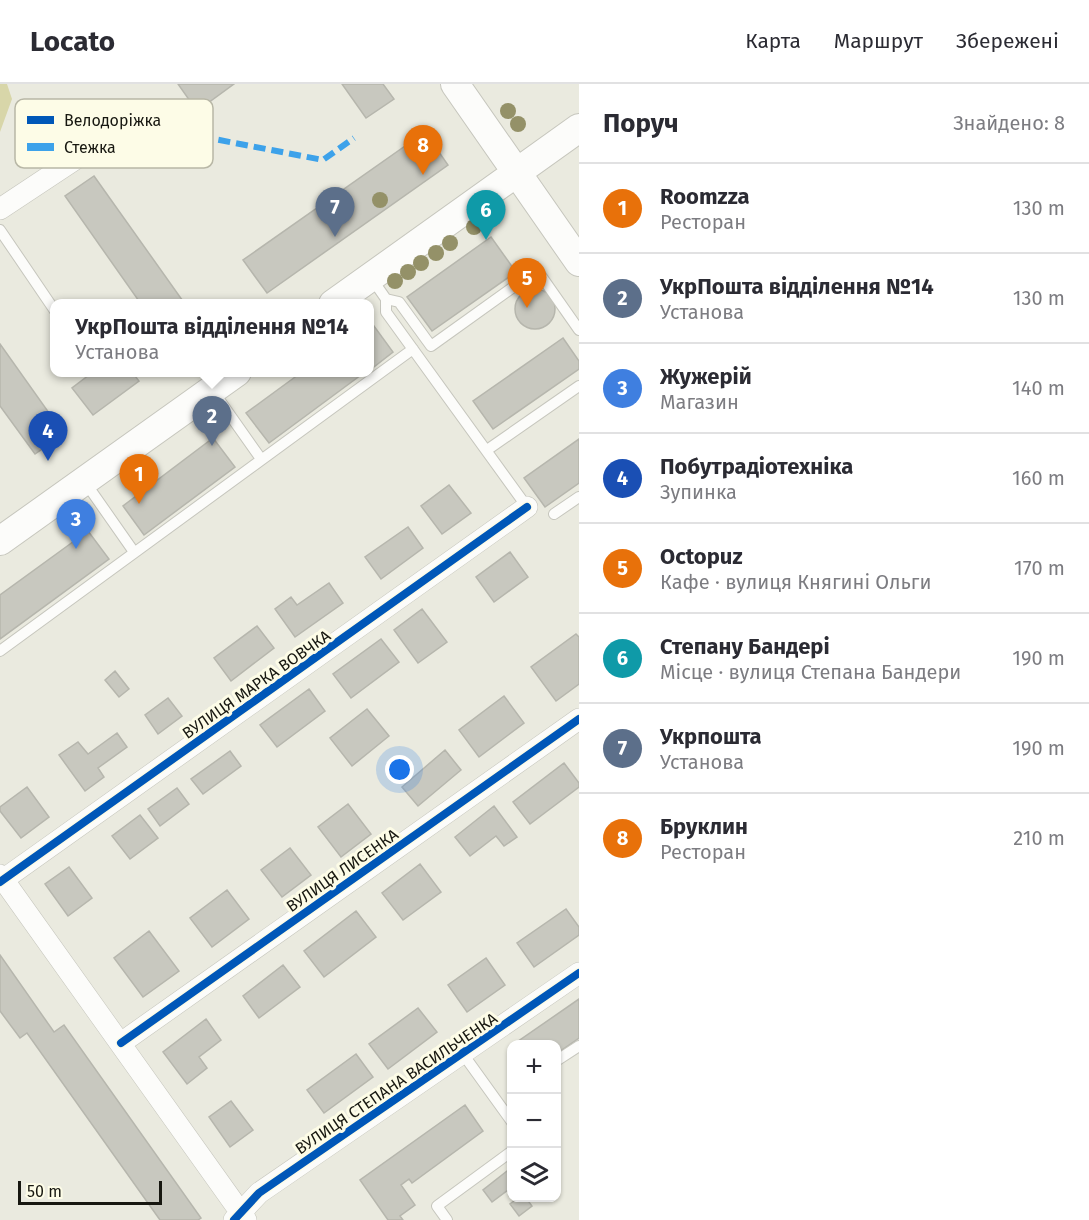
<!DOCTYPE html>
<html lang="uk">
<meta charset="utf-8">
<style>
:root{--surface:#fff;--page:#f2f2f3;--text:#2b2b33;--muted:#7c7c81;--line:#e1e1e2;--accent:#616158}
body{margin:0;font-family:"Fira Sans",sans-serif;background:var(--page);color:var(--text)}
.controls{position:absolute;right:18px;bottom:18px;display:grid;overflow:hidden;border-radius:12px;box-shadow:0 2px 4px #0004}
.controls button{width:54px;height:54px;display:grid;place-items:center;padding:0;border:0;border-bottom:2px solid var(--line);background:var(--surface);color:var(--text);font:30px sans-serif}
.scale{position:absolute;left:18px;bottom:15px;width:144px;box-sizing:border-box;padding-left:6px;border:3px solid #171710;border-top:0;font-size:16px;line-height:21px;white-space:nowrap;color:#171710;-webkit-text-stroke:4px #fdfce7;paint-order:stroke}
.you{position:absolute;left:400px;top:686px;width:21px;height:21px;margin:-15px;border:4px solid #fff;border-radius:50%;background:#1a73e8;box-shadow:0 0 0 9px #1a73e833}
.badge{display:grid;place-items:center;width:39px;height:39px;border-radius:50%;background:var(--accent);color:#fff;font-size:20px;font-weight:700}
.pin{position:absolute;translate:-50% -50px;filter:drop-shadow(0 2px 3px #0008)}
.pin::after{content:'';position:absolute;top:32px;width:21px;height:18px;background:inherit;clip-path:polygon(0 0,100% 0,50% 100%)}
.popup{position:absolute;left:50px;top:215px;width:324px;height:78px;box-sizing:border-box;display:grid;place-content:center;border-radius:12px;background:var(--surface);filter:drop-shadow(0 2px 4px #0005);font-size:20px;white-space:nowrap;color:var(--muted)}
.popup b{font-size:22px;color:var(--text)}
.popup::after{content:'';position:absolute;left:50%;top:100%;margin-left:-12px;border:12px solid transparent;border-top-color:var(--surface)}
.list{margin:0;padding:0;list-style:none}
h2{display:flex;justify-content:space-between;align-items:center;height:78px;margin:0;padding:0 24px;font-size:26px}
h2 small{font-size:20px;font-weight:400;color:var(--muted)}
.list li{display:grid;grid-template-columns:39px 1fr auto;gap:18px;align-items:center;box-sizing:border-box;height:90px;padding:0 24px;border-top:2px solid var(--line)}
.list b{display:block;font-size:22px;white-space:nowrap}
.list p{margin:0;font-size:20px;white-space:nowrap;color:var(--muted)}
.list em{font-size:20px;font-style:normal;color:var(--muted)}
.icon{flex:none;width:33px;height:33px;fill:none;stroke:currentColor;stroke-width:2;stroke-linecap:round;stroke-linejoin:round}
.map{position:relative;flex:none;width:579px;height:1136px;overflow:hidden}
header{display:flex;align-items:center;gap:36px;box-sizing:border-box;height:84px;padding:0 30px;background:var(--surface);border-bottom:2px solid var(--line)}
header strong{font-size:28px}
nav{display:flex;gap:33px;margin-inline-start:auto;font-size:21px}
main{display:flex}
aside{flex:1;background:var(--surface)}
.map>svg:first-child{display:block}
</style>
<header>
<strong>Locato</strong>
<nav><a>Карта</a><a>Маршрут</a><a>Збережені</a></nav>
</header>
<main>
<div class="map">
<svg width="579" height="1136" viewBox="0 0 579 1136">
<rect width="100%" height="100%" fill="#eaeadf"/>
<path fill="#d8d6a9" d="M0,0h7l5,15 -12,33z"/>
<path fill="#c8c8bf" stroke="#b6b6ad" stroke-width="1.5" d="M178,0h56l-37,27z
M342,0h41l11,15 -28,19z
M425,48l23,33 -181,128 -24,-33z
M94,92l91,128h-44l-76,-108z
M491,153l25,35 -84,59 -25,-34z
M515 225a20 20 0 1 1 40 0a20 20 0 1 1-40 0Z
M371,238l22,30 -23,18v-47z
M563,254l16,23v8l-86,60 -20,-28z
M0,260l64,90 -29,20 -35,-48z
M93,288h39l7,9 -46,34 -21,-27z
M302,288h63l-96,71 -23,-30z
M213,354l22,29 -91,68 -21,-29z
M579,355v44l-34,24 -21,-29z
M449,401l22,28 -29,21 -21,-28z
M408,443l15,21 -42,31 -16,-22z
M88,447l21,28 -109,80v-44z
M510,468l18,25 -34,25 -18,-25z
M329,499l14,20 -48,34 -20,-28 16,-12 6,8z
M422,525l25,33 -29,21 -24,-33z
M257,542l17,22 -43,33 -17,-23z
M576,550l3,3v47l-23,17 -25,-34z
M381,555l18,23 -48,36 -18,-24z
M115,587l14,18 -10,8 -14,-17z
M309,605l16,22 -48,36 -17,-22z
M504,612l20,27 -45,34 -20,-27z
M168,614l14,18 -24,18 -13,-19z
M367,625l22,27 -37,30 -22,-28z
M117,649l10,14 -29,21 6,9 -19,14 -26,-36 19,-13 10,12z
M445,666l16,20 -43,36 -16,-19z
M230,667l11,15 -38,28 -12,-15z
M564,679l15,20v4l-49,37 -17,-22z
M27,703l22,30 -28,21 -21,-27v-4z
M177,704l12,16 -29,22 -12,-17z
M348,720l23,30 -30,23 -23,-30z
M494,722l23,31 -13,9 -8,-10 -26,20 -15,-19z
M140,731l18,23 -28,21 -18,-23z
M290,764l21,27 -29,22 -21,-27z
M420,780l21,28 -38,28 -21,-27z
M69,783l23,31 -24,18 -23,-32z
M227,806l22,29 -37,28 -22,-29z
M566,825l13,18v8l-45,32 -17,-24z
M356,827l20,26 -52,40 -20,-26z
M149,847l30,40 -36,26 -29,-39z
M0,871l54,77 10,-7 137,193 -3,2h-38l-133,-187 -7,5 -20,-27z
M486,874l19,27 -38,27 -19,-27z
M283,881l17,22 -41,31 -16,-22z
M579,915v39l-23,16v-10h-42z
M418,924l19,24 -49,37 -19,-25z
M206,935l15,21 -22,17 8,11 -20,16 -24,-32z
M356,970l17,23 -49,36 -17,-23z
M231,1017l22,29 -23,17 -21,-30z
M465,1021l18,26 -71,52 -3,-4 -8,6 14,20 -15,11 3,4h-15l-28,-40z
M512,1083v20l-20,15 -9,-12z
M518,1114h8l6,8 -13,10 -9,-12z"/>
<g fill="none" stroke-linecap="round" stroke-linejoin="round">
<g stroke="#c6c6bd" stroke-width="12">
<path id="lane" d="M0,146l55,81
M372,195l14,20v13l141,195
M386,215l13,3 32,44 106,-76 42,60
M213,307l48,68
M487,366l92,-64
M85,398l49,70
M554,430l25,-17
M0,567l413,-302
M463,970l49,68
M556,977l23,-15
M447,1136l-10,-14 75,-55"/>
</g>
<g stroke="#c6c6bd" stroke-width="22">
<path id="street" d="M0,125l77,-51
M0,791l246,345
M0,798l527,-375
M121,959l458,-324
M234,1136l25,-27 320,-220"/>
</g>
<g stroke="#c6c6bd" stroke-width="30">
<path id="secondary" d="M455,0l124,178
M333,220l246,-176
M0,457l237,-169"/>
</g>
<use href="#lane" stroke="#fcfcfa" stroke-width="10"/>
<use href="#street" stroke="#fcfcfa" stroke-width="21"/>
<use href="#secondary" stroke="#fcfcfa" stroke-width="28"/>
<path stroke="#3da2ea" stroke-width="6" stroke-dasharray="12 6" stroke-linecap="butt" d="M183,49l140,27 31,-22"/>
<g stroke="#fdfce7" stroke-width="11">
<path id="cycleway" d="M0,798l527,-375
M121,959l458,-324
M234,1136l25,-27 320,-220"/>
</g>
<use href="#cycleway" stroke="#0057b8" stroke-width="8"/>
</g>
<g fill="#949168">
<circle cx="508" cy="27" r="8"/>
<circle cx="518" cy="40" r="8"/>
<circle cx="380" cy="116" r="8"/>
<circle cx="474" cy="143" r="8"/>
<circle cx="450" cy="159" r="8"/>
<circle cx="436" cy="169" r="8"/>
<circle cx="421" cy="179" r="8"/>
<circle cx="408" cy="188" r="8"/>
<circle cx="395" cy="197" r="8"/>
</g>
<g text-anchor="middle" stroke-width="6" stroke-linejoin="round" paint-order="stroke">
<g font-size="16" fill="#171710" stroke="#fdfce7">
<text transform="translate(256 600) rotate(-35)" y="6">ВУЛИЦЯ МАРКА ВОВЧКА</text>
<text transform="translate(342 786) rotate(-35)" y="6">ВУЛИЦЯ ЛИСЕНКА</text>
<text transform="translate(396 999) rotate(-34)" y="6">ВУЛИЦЯ СТЕПАНА ВАСИЛЬЧЕНКА</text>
</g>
</g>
<rect x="15" y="15" width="198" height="69" rx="9" fill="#fdfce7" stroke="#b8b7a6" stroke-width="1.5"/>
<rect x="27" y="32" width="27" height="8" fill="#0057b8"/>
<rect x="27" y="59" width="27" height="8" fill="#3da2ea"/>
<g font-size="16" fill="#171710">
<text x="64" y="42">Велодоріжка</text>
<text x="64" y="69">Стежка</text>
</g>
</svg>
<div class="controls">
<button>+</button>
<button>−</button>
<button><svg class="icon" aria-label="layers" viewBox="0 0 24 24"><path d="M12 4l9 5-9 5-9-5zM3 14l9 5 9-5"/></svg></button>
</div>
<div class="scale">50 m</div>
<div class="you"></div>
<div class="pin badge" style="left:139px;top:420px;background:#e8710a">1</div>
<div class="pin badge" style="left:212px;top:362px;background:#5c6f8a">2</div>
<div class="popup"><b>УкрПошта відділення №14</b>Установа</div>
<div class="pin badge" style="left:76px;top:465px;background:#3f7fe0">3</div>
<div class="pin badge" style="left:48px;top:377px;background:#1a4fb4">4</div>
<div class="pin badge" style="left:527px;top:224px;background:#e8710a">5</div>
<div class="pin badge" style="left:486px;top:156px;background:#0f9aa8">6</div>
<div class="pin badge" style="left:335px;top:153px;background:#5c6f8a">7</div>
<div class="pin badge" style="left:423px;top:91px;background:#e8710a">8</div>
</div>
<aside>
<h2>Поруч<small>Знайдено: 8</small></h2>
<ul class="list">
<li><span class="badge" style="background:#e8710a">1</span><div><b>Roomzza</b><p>Ресторан</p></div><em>130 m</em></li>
<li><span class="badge" style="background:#5c6f8a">2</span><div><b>УкрПошта відділення №14</b><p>Установа</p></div><em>130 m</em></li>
<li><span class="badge" style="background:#3f7fe0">3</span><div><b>Жужерій</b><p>Магазин</p></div><em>140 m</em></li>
<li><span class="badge" style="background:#1a4fb4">4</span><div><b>Побутрадіотехніка</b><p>Зупинка</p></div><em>160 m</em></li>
<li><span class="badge" style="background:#e8710a">5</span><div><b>Octopuz</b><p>Кафе · вулиця Княгині Ольги</p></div><em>170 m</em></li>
<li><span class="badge" style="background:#0f9aa8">6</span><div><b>Степану Бандері</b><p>Місце · вулиця Степана Бандери</p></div><em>190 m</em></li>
<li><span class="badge" style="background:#5c6f8a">7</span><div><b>Укрпошта</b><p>Установа</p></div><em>190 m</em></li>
<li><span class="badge" style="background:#e8710a">8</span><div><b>Бруклин</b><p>Ресторан</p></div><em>210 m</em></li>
</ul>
</aside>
</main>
